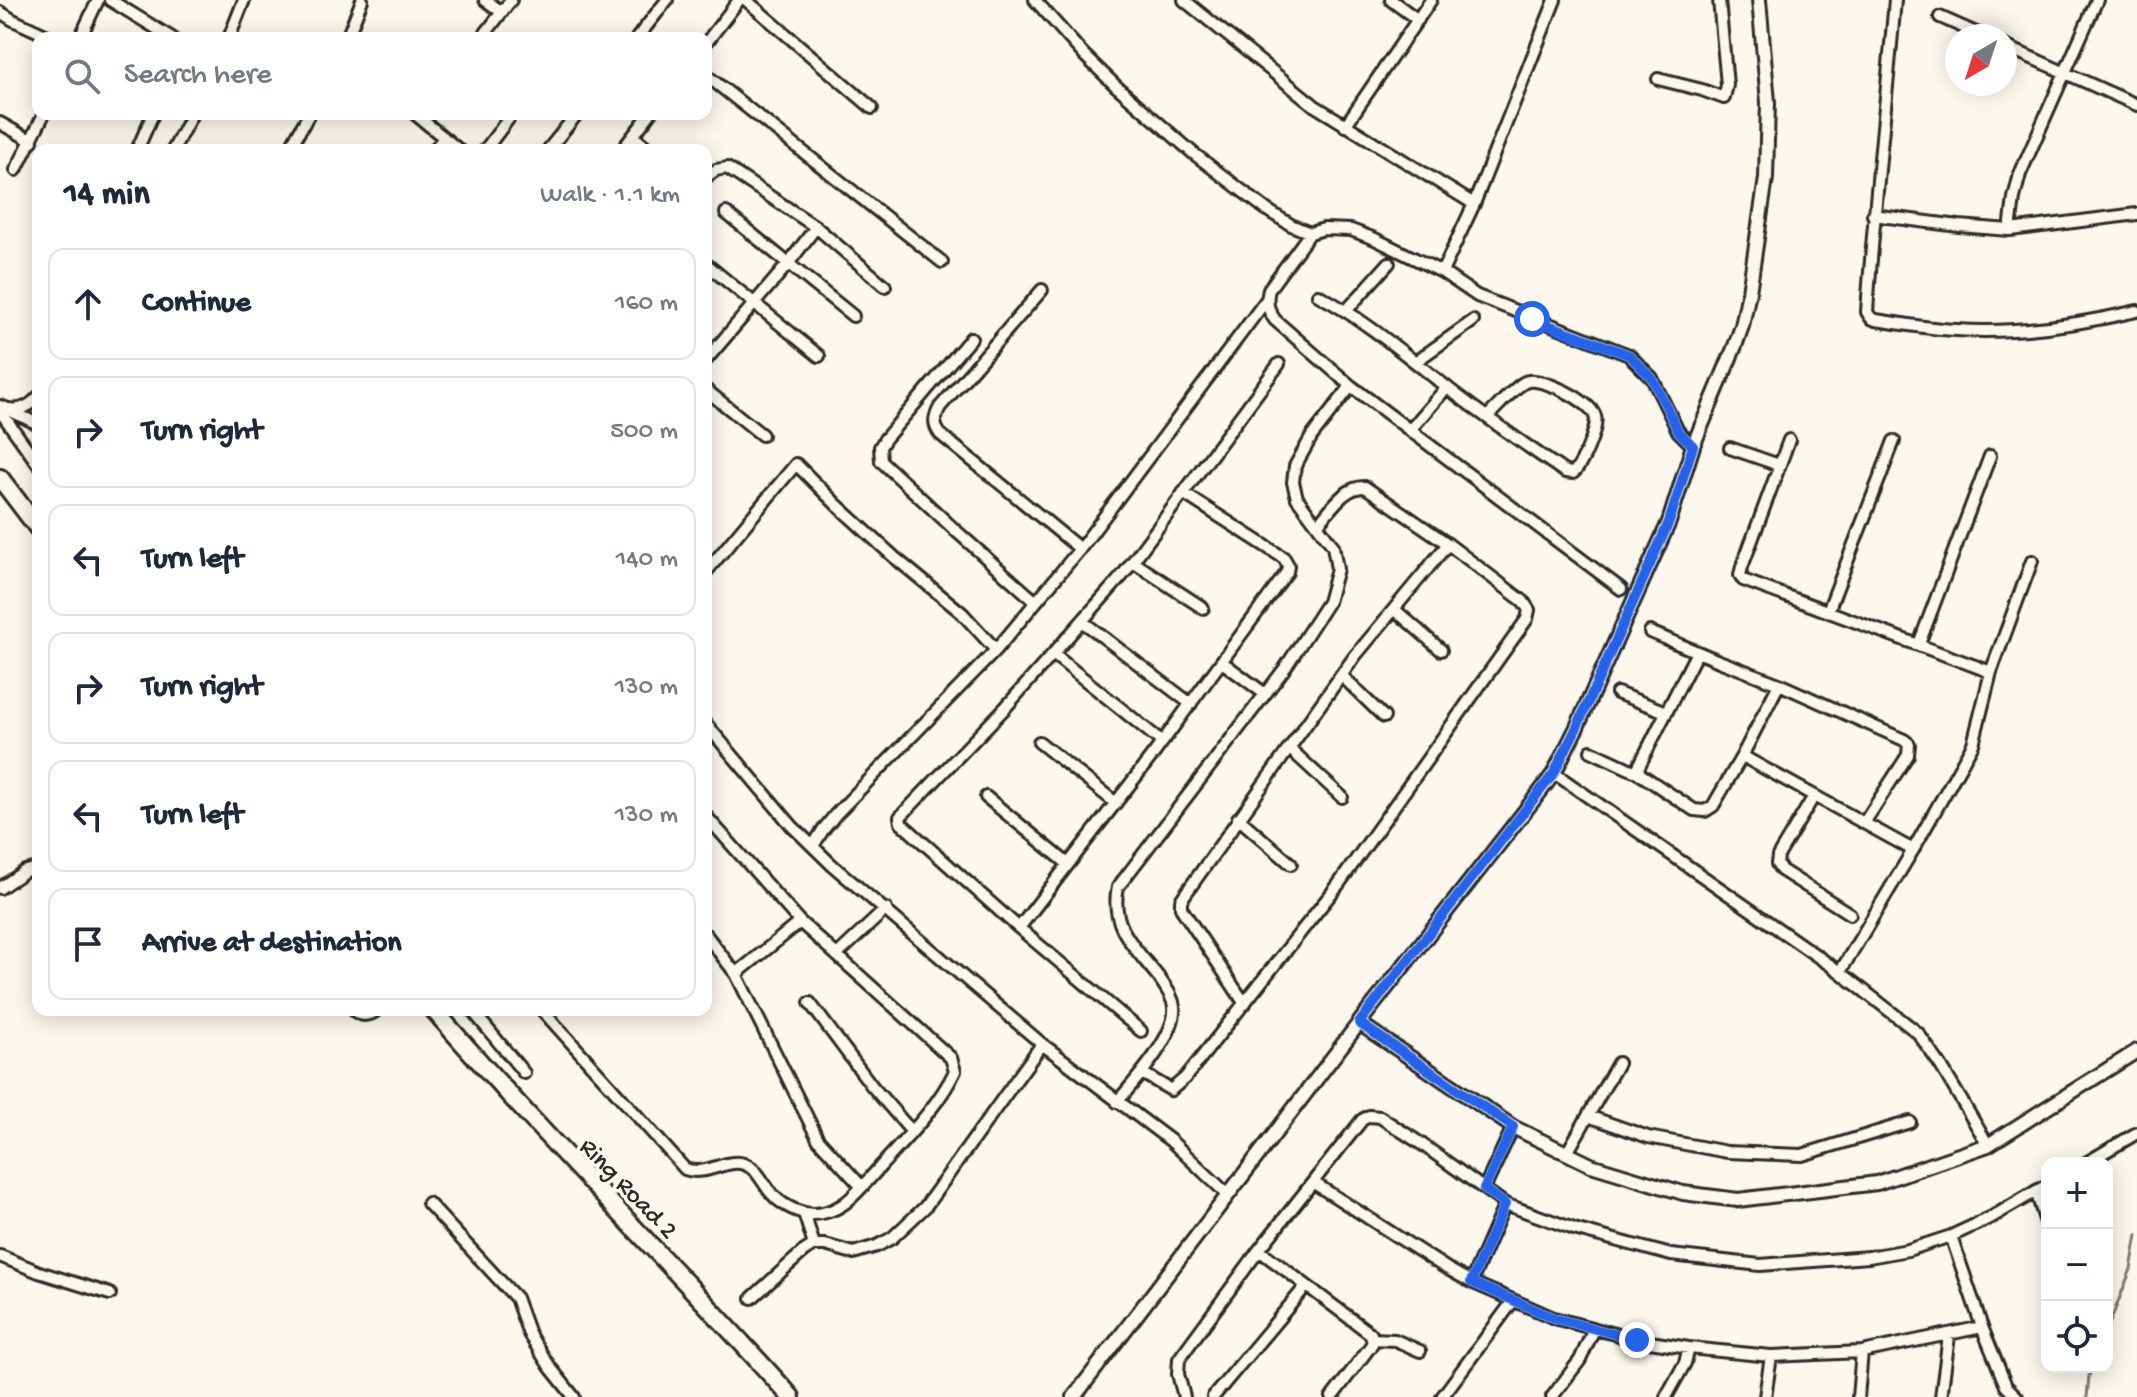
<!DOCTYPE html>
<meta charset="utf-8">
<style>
:root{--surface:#fff;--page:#f2f2f3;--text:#1f2937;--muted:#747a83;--line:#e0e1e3}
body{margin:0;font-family:"Gochi Hand",sans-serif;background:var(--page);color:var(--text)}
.controls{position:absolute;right:24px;bottom:24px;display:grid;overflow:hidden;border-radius:16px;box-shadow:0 4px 20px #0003}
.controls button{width:72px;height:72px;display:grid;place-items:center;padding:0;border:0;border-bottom:2px solid var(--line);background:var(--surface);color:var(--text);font:40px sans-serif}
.compass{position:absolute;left:1945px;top:24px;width:72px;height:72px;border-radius:50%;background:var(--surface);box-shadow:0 4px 20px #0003;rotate:219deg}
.stop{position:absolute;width:24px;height:24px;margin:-18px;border:6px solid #2563eb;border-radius:50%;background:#fff}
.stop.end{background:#2563eb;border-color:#fff;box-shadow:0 2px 8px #0008}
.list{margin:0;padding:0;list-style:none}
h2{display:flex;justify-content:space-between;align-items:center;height:104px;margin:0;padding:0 32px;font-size:34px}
h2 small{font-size:26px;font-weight:400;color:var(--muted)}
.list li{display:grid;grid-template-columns:52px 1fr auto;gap:24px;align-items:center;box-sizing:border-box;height:112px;margin:0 16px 16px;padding:0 16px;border:2px solid var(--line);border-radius:16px}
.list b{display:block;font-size:30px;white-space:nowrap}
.list em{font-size:26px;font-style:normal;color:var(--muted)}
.icon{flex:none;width:44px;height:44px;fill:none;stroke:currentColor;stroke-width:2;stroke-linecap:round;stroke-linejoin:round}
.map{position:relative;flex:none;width:2137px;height:1397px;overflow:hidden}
.search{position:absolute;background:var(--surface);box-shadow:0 4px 20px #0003;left:32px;top:32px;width:680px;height:88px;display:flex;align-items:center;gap:20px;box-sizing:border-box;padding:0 28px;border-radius:16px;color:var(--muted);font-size:30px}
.panel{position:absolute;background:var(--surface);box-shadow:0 4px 20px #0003;left:32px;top:144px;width:680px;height:872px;border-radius:16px}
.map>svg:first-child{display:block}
</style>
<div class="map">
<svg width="2137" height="1397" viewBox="0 0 2137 1397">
<rect width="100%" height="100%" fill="#fbf7ec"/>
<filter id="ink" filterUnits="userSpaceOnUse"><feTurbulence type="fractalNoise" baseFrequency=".0125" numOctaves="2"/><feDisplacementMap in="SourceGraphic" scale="16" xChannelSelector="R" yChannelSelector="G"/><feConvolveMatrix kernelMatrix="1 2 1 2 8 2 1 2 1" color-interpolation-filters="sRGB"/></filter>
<g filter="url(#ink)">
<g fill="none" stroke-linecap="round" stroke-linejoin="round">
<path stroke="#7b7a75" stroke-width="3" d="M2107,1330l24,-61 6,-34
M2087,1397l2,-21 4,-9"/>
<g stroke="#2b2b2b" stroke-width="16">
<path id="minor" d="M110,0l62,38
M485,0l17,12
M746,0l126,108
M1035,0l49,55 32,31 77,67 74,57 24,15 19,8 14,-4 27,1 24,9 67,33 35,24 152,59 23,23 26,53 15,15
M1184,0l131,106 159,98
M1391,0l27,20
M1895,0c-9,104 -21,208 -28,312l4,6 5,2c27,4 54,9 81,10 58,4 124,-6 180,-19
M0,12l13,8 39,18
M1940,17l43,19
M80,38l18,-38
M229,38l15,-38
M347,38l15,-38
M482,38l29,-38
M637,38l30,-38
M706,43l33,-43
M2005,46l132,59
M706,75l236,187
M1658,79l44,11 22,8 3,-13 -8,-85
M415,114l44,36
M0,123l32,18
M1345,126l86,-126
M633,136l17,14
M137,150l16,-36
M173,150l19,-36
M289,150l20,-36
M434,150l10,-12
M485,150l24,-32
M548,150l29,-36
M622,150l28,-36
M16,170l28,-56
M706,177l10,-7 11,-2 89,59 69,59
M726,213l127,103
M1873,215l86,11 51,4 127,-16
M2010,230l4,-32 6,-24 77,-174
M1310,233l-41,56c-3,13 -2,20 6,31l76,66 270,203
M706,264l113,92
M1442,272l32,-68 81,-204
M1042,290l-102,117c-6,11 -7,17 0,27l140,115
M1318,295c46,24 85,58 126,90 39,31 80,59 121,87l8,1c9,-7 26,-47 22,-57 -4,-15 -56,-41 -70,-34 -12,6 -27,25 -38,35
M1347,310l42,-47
M971,338l-86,101 -5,8 1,14 74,69 81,72
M706,360l82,-96 28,-37
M1415,362l58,-41
M706,390l56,45
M0,406c14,7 28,3 38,-9
M0,411l38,53
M11,411l27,13
M1410,430l37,-43
M1789,440l-47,127 -2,8 3,5 248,92
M1730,448l49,17
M1133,562l70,46
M706,572l90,-108 41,41 57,52 68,56 34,37
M1394,609l47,41
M1828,611l66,-170
M1082,621l109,83
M1650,632l69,29 60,23 125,56 5,4 -1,11 -44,68
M1919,644l71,-188
M1697,652l-59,116 2,6 54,36 11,1 8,-5 29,-50 37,-72
M1053,654l109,88
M1222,662l43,32
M1341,675l43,42
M1617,693l49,19
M706,724l86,102 40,39 210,179 129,97 57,54
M1039,742l77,61
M1289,748l53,49
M1591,751l43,20h5
M1742,756l171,94
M1554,773l286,199 78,61 23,33 47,79
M1814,796l-36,60 -1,8 4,6 69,44
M986,797l82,67
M1238,818l53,46
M813,846l10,-16 13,-16 160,-164 84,-101 187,-250
M0,888l25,-17 13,-3
M1019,928l136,-176 132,-180 1,-7 -4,-7 -101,-65
M706,935l30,39 82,165 44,48
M837,955l49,-46
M1840,972l73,-122 60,-106 18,-72 41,-111
M736,974l64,-52
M810,1003l62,83 40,46
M1245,1004l-64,-96v-8l174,-244 93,-112
M354,1010c7,7 16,6 23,0
M472,1010l52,63
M542,1010l143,159c21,8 41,-11 59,-5 15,5 19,21 29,31 7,8 21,16 32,18 14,3 29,-2 40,-10 13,-10 24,-24 34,-35 27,-30 59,-61 76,-97l-4,-13 -151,-136 -94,-106
M1141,1031l-122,-103 -118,-105 -1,-6 105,-109 117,-132 157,-212
M1142,1073l29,17 14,-12 153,-193 189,-266 2,-9 -6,-9 -75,-57 -83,-57c-21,-1 -35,24 -48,38
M1117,1102c18,-21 60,-67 57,-95 -1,-11 -9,-20 -14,-28 -23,-30 -51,-51 -42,-92l167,-219 43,-66 9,-33 -4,-23 -36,-48 -4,-16 2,-16 17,-30 39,-50
M1588,1116l60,21 79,15 75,3 108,-33
M1567,1153l51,-90
M2086,1163l51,-30
M1314,1183l132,85 25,14 83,36 83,22 52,8 82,8 91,-4 120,-25
M1484,1189l29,-62
M2036,1191l11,35
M428,1203l88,95 13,36 21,33 24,30
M804,1213l10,32
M1951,1236l31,91 24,59 11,11
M1259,1250l112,84 2,8 -3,5 -38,50
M0,1256l39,16 71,22
M1471,1282l34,-78
M752,1298l51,-46 11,-7h11l28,8 24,-7 15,-8 33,-31 117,-163
M1373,1339l22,1 25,11
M1184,1397l-6,-23 1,-15 80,-109 103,-130 7,-4 11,1 43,28 82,59 69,25 97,26 89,10 109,-8 39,-7 43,-14 41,-19 55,-32
M1213,1397l93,-111
M1442,1397l71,-96
M1552,1397l28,-37 14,-31
M1666,1397l19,-34 4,-15
M1765,1397l6,-41
M1858,1397l4,-45
M1941,1397l8,-61"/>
</g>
<g stroke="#2b2b2b" stroke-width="18">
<path id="tertiary" d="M1359,1023l154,104 78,38 92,28 55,7 139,-17 111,-38 149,-94
M1074,1397l285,-374 184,-235 11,-15 23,-46 92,-205 24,-76 42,-100 7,-20 7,-34 17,-114 2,-76 -9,-102"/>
</g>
<g stroke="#2b2b2b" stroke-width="22">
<path id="primary" d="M0,478l38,50
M434,1010c115,133 240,256 357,387"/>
</g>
<use href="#minor" stroke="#fbf7ec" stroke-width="10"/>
<use href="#tertiary" stroke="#fbf7ec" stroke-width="12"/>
<use href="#primary" stroke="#fbf7ec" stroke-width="16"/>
</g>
</g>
<g fill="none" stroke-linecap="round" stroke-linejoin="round" filter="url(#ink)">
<path stroke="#2563eb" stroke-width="10" d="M1532,319l97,36 23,23 26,53 15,15 -24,76 -92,205 -23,46 -195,250 154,104 -29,62 21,15 -34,78 83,36 83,22"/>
</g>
<g text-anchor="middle" stroke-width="7" stroke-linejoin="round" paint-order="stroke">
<g font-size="26" fill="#2b2b2b" stroke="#fbf7ec">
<text transform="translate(630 1187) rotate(46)" y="9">Ring Road 2</text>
</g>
</g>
</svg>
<div class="controls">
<button>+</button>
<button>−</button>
<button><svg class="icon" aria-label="locate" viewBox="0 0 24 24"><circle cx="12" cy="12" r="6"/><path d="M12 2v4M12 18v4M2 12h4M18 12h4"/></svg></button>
</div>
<svg class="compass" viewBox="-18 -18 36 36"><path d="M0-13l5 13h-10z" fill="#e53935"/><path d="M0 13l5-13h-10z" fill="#747a83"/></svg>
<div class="stop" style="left:1532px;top:319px"></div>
<div class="stop end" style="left:1637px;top:1340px"></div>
<div class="search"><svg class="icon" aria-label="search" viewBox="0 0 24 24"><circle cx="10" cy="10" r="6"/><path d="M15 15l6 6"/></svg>Search here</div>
<section class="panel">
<h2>14 min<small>Walk · 1.1 km</small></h2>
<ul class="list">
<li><svg class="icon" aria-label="ahead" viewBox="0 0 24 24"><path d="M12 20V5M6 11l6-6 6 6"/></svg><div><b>Continue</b></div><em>160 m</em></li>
<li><svg class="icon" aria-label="right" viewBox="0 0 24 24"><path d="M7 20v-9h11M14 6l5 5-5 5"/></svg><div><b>Turn right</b></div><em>500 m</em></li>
<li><svg class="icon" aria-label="left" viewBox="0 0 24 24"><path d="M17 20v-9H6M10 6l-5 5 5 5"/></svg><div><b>Turn left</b></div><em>140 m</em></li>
<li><svg class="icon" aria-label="right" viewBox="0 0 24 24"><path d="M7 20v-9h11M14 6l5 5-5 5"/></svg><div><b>Turn right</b></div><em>130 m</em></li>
<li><svg class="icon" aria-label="left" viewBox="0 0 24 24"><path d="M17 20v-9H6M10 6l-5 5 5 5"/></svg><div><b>Turn left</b></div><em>130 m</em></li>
<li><svg class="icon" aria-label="arrive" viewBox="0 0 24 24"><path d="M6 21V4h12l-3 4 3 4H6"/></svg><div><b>Arrive at destination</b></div></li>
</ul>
</section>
</div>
